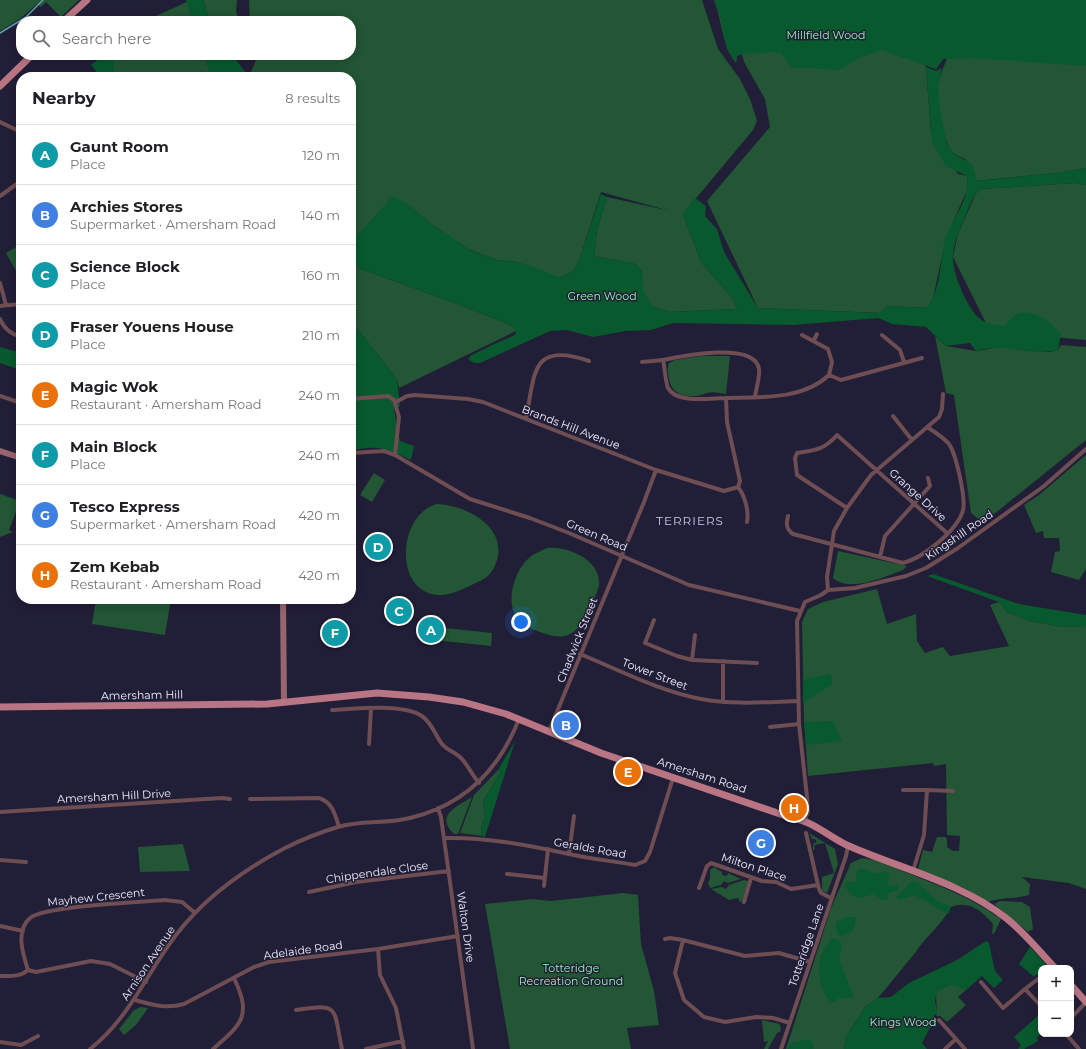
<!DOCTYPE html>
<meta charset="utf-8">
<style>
:root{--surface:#fff;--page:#f2f2f2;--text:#202124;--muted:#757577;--line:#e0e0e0;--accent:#3b7245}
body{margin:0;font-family:Montserrat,sans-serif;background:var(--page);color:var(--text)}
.controls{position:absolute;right:12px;bottom:12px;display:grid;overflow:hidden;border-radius:8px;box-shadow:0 2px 10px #0003}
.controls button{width:36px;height:36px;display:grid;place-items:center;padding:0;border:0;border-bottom:1px solid var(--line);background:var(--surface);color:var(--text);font:20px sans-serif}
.you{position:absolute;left:521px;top:622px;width:14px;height:14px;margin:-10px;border:3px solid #fff;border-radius:50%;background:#1a73e8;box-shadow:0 0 0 6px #1a73e833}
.badge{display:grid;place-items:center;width:26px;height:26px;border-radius:50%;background:var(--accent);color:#fff;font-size:13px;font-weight:700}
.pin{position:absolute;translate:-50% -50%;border:2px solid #fff;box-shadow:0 1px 4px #0006}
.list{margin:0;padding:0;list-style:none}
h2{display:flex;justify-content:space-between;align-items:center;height:52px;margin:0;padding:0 16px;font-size:17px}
h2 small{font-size:13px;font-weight:400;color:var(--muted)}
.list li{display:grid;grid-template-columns:26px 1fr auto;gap:12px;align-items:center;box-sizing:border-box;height:60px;padding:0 16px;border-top:1px solid var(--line)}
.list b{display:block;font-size:15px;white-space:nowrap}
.list p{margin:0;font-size:13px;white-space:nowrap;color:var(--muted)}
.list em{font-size:13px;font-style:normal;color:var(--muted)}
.icon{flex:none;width:22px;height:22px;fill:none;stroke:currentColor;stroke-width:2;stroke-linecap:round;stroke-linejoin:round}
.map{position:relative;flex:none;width:1086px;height:1049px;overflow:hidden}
.search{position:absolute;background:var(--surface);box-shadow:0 2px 10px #0003;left:16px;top:16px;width:340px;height:44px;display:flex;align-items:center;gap:10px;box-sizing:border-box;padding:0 14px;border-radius:16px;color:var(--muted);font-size:15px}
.panel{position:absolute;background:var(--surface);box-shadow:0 2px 10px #0003;left:16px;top:72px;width:340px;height:532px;border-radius:16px}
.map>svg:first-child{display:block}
</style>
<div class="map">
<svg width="1086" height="1049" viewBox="0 0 1086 1049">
<rect width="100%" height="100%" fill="#211e37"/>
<path fill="#225634" d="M0,0h79l-18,17 -15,-15 -5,5 -4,-3 -16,14 -21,13z
M203,0h34l-1,11 3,10h-29z
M249,0h453l16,49 22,30 10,20 7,22 -4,9 -70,84 18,48 32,37 4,10 -67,3 -17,-5 -11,-16v-19l-7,-8 -41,-8 3,-26 10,-33 63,14 -69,-19 -22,69 -5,9 -13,8 -44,-16 -20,-2 -29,-11 -37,-25 -25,-21 -55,40v-166h-102l9,-22h93v-34h-101z
M714,0l372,33v135l-29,5 -81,8c-1,-9 -5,-18 -13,-23 -4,-2 -8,-3 -11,-6 -9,-13 -16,-50 -14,-66 2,-10 5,-18 9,-27h-4l-7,10 -12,-4 2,2 5,65 27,42 9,2 1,12 -22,50 -14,65 -6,5 -38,-2 -8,7 -122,-5 -51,-107 63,-74 -5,-28 -21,-37 -2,-8 -5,2 -1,7c-14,-17 -14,-43 -22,-63z
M187,2l6,19h-43l8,-6z
M114,55h90l8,22h-98z
M1075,183l11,2v155l-66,-6 -31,-5 -36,-72 5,-23 18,-41 5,-4z
M21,244v36l-15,-27z
M351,253l3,2 1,8 6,6 94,34 58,23 3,5 -117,57 -2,-9 -46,-58z
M935,336l11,10 30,5 25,-4 27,4 22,1 8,-2 3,-5 25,2v93l-103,83 -12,-10 -17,-118 -8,-2z
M701,356h29l-4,38c-5,-1 -14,-3 -19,-1 -15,6 -35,5 -38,-14 -1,-6 -2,-10 0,-16l6,-3z
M1086,455v114l-7,11 -28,-8 4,-20 5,-1 -1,-13h-15l-1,-7 -7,2 -12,-28 15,-10z
M374,473l11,7 -13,22 -12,-7z
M0,494l20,7 -11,29 4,2 -13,5z
M437,504c28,1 70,22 60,56 -3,10 -8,17 -17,21 -11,5 -25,13 -37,14 -51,2 -46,-81 -6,-91z
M547,548c21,-2 55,12 52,38 -2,8 -6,15 -10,23 -10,22 -20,34 -46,24 -7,-2 -14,-5 -20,-9 -21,-15 -10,-53 7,-67 5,-4 11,-6 17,-9z
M838,551l69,15 -4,4c-19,7 -53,23 -70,8z
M877,589l10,35 29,-10 1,27 8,12 18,-6 7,9 59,-10 -19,-41 9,-3 8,10 23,9 33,6 23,-1v263l-17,-6 -47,-6 8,7 -1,11c-13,4 -27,2 -41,7l-20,-12 -50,-21 5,-19 9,2 5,-15h8l2,2v8l6,4h6l1,-15 -13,-1 -1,-71 -12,2 -1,-3 -125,13 -4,-56 -2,-98 6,-13 15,-7z
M96,599h75l-6,36 -73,-11z
M436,627l56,6 -1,13 -57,-6z
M498,770l3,2 -18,29 2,16 -4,11 1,8 -22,-3 14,-38z
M472,797l-14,37h-4c-20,-19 4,-28 18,-37z
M809,833l26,16 3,15 -11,29 -5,-2v-14l12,-4 -9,-30 -11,2 1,4 -2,1v-6l4,-2 -2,-3h-3z
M183,844l7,27 -50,1 -2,-25z
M862,858c15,1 29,9 43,14 33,13 67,26 96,47l-6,13 -3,3 1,-11c-11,-13 -24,-24 -42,-17 -10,19 -26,30 -36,46l-37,45 -13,9 -19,30 -2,12h-58l45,-141 20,-45z
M714,867l8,5v3l5,1 1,-3 13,6 -13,4 -4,-2 -3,4 -11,3 -2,-5 2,-4v-9z
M744,880l4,1v2l-6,18 -2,1 -2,-4 -9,2 -18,-11 10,-2 5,2 3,-4z
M623,893l15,2 3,49 13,47 5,34 -32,3 4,21h-121l-25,-145 48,-5 18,2z
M1000,901l22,1 8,5 3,22 -5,3 -34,-28z
M951,984h5l10,6 -8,7 8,8 -19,17 -7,-6h-3l-1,-21 1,-4z
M141,1007l7,1 -12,17 -12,10 -5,-6 15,-19z
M762,1020l18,4 1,7 -4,2 -9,16h-4l4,-8 -4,1z"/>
<path fill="#08592d" d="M186,0h17l7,21h-17z
M714,0h372v63l-1,3 -109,-8 -29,1h-4l-7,10 -54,-19 -23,8 -20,12 -48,-3 -10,-14 -6,-1 -33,2 -5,2 -1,7 -9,-14 -7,-34z
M104,55h10v22h-13l-10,-12z
M204,55c11,0 22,-2 32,5 4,4 5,8 10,12l-3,5h-31z
M926,67l10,4 6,-3 -4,19 1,17 8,40 7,10 18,10 5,17 80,-8 29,-5v17l-11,-2 -94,6c-8,6 -12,17 -15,26 -6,13 -12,27 -13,41 -1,17 14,51 26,62 7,6 17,7 26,8 4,-5 8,-11 14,-13 16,-3 33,10 42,21l-3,16c-29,7 -52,-8 -82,1l-6,-8 -24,3 -20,-19 -34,-3 -14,-6 -84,7 -121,-2 -22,7 -26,1 -32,6 -26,-7 -17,1 -70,32h-6l-5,-3 1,-4 22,-11 23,-10 1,-4 -3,-5 -58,-23 -94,-34 -6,-6 -1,-8 -3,-2v-11l42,-46 13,7 25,21 39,26 27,10 20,2 22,7 22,9 13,-8 5,-9 22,-67 6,3 -10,33 -3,26 41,8 7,8 1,19 10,16 17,5 67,-3 -4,-10 -32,-37 -18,-48 12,-16 11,8 -1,10 12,13 7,23 34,56 122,5 8,-7 38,2c15,-14 14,-49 19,-68 7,-23 25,-38 22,-64l-21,-10 -14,-24z
M351,321l46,58 3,27 -6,3 6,32 14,5 -3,14c-24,-11 -33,-16 -60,-9v-24l4,-1 -4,-29z
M0,347l21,6v17l-21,-7z
M933,574l86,30 67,11v11l-23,1 -33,-6 -23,-9 -8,-10 -72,-26z
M831,674l1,10 -29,19v-23z
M833,721l9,20 -36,4 -2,-23z
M515,741l-30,96 -3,-1 -1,-8 4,-11 -2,-16 18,-29 -3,-2z
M860,868l17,6 8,-3 4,4 -1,11 10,-1 1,3 -1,2 -10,3 -1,6 -5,1 -9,-6c-13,5 -22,6 -28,-9l2,-3h9v-10z
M911,882h6l19,18 15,7 -3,7 -33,-19 -17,5 -2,-3z
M848,917h8l-3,14 -13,5 -4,-4v-10z
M832,938l5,1 5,5 -3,15 14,36 -1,3h-13l-6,5c-13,-8 -15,-30 -13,-43 1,-7 8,-16 12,-22z
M986,941l3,2 6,28 8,9 -9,8 -12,-12 -16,14c-14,-7 -15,-6 -29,1l-2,10 3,16 -3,-3 -4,12 -9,17 5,6h-83l2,-12 19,-30 13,-9 13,-1 18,-14 48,-23z
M1030,947l19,21h-8v10l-4,-4 -3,3 -15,-13z
M1041,1013v21l-4,3 1,4 -14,8h-6l3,-4 -7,-8z
M809,1039l5,6 -1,4h-26l4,-6z"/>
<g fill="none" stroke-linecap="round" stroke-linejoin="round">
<path stroke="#619eaa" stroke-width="1.5" d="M0,33l26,-16 17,-17"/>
<path stroke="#6e4d53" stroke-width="4" d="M0,122l21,10
M0,196l21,-15
M0,283l6,22
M0,306l21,-2
M0,319c4,10 11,15 21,18
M802,335l26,14 4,13 -3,13
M882,335l18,15 4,12
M814,340l3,-6
M642,362l21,-2
M0,396l21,7
M726,398c-15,0 -50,6 -58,-10 -3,-8 -3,-20 -5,-28 19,-4 92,-19 96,9 1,8 -3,20 -4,28
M351,399l37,-3 6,4 5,17 -4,38
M396,402l11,-6 8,-1 53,4 15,3 173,68 68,21 14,-4
M893,416l19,24
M526,419c9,-46 5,-78 63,-58
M351,453l33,-2 11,4 75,44 60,19 39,15 120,52 111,26
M847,508l-50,-33 -2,-17 2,-5c19,-3 27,-3 40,-18l110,98
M788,516c-2,8 -2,13 5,18l110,29c20,-5 55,-33 60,-53 3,-12 -7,-56 -14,-66 -6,-7 -14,-12 -22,-17
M747,522c2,-11 -2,-26 -9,-35l2,-6 -13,-59 -1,-24c35,-1 77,2 103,-23l12,5 81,-22
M880,557l5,-21 45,-50 -2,-8
M828,590l-1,-13 7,-46 13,-23 24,-33 68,-58 3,-8 1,-15
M654,620l-9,23 32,13 15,4 65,3
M580,654c39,16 79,37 121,45 32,6 65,3 97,2
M692,660l3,-25
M723,702v-41
M332,710c23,-1 71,-7 90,6 10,7 13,19 20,28 5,6 13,8 19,14 7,7 11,17 18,25
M770,727l29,-3
M549,731l95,-229 12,-32
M369,744l2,-35
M903,790h24
M250,799l69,-1c13,4 16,16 20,29
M438,808l3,9 32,232
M0,812l222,-14 8,1
M805,820l3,-8 -1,-15 -8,-73 -2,-103 8,-19 16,-7 7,-5 27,-2 51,-12 20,-8 32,-20 86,-62 42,-37
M806,833l13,56 2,4 10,5
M444,838c41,-1 84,7 125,16 21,5 44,7 66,11l10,-4 5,-9 23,-74
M569,854l5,-38
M0,860l26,2
M913,871l11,-36 3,-45 26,1
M507,874l37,4
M544,886l4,-37
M699,888l8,-22 4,-3 51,18 14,1 15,7 27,-4
M309,892l47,-10 93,-11
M744,902l7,-24
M0,926l23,5
M665,939l5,-1 13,2
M378,949l2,26 16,33 8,41
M0,976c11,0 20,1 28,-6
M146,982l-36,-18 -19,-3 -55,11 -8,-2c-5,-16 -13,-39 2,-52 14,-12 111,-16 135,-18l17,2 13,11
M981,982l22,26 22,-19 16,17
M1025,989l13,-10
M135,1000c17,5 32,9 49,4l70,-37 15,-5 109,-13 80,-13
M296,1010c45,-7 37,-2 46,39
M1071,1018l15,-16
M939,1020l26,29
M790,1023l-17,-5 -17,-1 -31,5 -21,-5 -20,-17 -9,-27 8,-33 62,16 34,-3 31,9
M1066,1034l13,15
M0,1042l21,3 17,-9
M90,1049c35,-27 53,-67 78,-103 29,-43 71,-74 117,-98 16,-8 36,-16 53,-21 23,-7 49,-3 72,-9 55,-13 89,-48 109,-99
M213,1049c29,-25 39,-33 21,-71
M366,1049l37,-8
M781,1049l65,-193 2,-10
M945,1049l11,-10"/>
<path stroke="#98646e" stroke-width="6" d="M0,451l21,7
M283,599l1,103"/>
<path stroke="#b97583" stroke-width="7" d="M64,21l23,-21
M0,86l32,-31
M0,707l267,-3 110,-11 52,4 34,5 43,12 95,39 194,66c18,2 37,20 54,27 50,22 113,37 157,72 18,14 33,33 49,50
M1071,985l15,17"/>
</g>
<g text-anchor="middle" stroke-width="3" stroke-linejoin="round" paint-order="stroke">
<g font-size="11" fill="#96f7b3" stroke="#211e37">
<text x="826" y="39">Millfield Wood</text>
<text x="602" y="300">Green Wood</text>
<text x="571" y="972">Totteridge<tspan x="571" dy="13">Recreation Ground</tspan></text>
<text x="903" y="1026">Kings Wood</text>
</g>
<g font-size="11" fill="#f0effd" stroke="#211e37">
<text transform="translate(571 427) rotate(21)" y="4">Brands Hill Avenue</text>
<text transform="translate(918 495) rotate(42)" y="4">Grange Drive</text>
<text transform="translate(597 535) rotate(23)" y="4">Green Road</text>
<text transform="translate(959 535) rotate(-34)" y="4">Kingshill Road</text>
<text transform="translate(577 640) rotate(-68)" y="4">Chadwick Street</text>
<text transform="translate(655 674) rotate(21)" y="4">Tower Street</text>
<text transform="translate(142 695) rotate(-1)" y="4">Amersham Hill</text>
<text transform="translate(702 775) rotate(18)" y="4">Amersham Road</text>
<text transform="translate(114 796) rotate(-3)" y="4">Amersham Hill Drive</text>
<text transform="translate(590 848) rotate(10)" y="4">Geralds Road</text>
<text transform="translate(754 867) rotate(18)" y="4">Milton Place</text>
<text transform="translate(377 872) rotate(-8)" y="4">Chippendale Close</text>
<text transform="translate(96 897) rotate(-6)" y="4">Mayhew Crescent</text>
<text transform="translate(466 927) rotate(82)" y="4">Walton Drive</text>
<text transform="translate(806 945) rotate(-71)" y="4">Totteridge Lane</text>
<text transform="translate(303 950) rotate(-8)" y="4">Adelaide Road</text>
<text transform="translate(148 963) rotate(-56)" y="4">Arnison Avenue</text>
</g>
<g font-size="12" letter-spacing="1" fill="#cbc8eb" stroke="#211e37">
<text x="690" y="525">TERRIERS</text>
</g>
</g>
</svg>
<div class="controls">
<button>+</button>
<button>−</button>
</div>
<div class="you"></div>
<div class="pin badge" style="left:431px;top:630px;background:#0f9aa8">A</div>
<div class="pin badge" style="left:566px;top:725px;background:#3f7fe0">B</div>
<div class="pin badge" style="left:399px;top:611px;background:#0f9aa8">C</div>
<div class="pin badge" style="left:378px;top:547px;background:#0f9aa8">D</div>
<div class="pin badge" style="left:628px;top:772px;background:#e8710a">E</div>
<div class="pin badge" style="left:335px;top:633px;background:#0f9aa8">F</div>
<div class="pin badge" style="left:761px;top:843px;background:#3f7fe0">G</div>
<div class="pin badge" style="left:794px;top:808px;background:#e8710a">H</div>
<div class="search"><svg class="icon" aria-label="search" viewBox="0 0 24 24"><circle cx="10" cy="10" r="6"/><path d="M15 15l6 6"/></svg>Search here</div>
<section class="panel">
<h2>Nearby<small>8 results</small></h2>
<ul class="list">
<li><span class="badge" style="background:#0f9aa8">A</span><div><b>Gaunt Room</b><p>Place</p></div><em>120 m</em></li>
<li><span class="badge" style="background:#3f7fe0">B</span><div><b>Archies Stores</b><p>Supermarket · Amersham Road</p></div><em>140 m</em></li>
<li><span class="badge" style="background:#0f9aa8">C</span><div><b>Science Block</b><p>Place</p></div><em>160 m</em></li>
<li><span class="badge" style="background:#0f9aa8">D</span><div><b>Fraser Youens House</b><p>Place</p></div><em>210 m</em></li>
<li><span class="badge" style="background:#e8710a">E</span><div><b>Magic Wok</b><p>Restaurant · Amersham Road</p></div><em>240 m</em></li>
<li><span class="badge" style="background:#0f9aa8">F</span><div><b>Main Block</b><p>Place</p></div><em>240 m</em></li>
<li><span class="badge" style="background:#3f7fe0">G</span><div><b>Tesco Express</b><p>Supermarket · Amersham Road</p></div><em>420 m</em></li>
<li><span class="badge" style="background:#e8710a">H</span><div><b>Zem Kebab</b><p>Restaurant · Amersham Road</p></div><em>420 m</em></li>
</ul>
</section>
</div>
